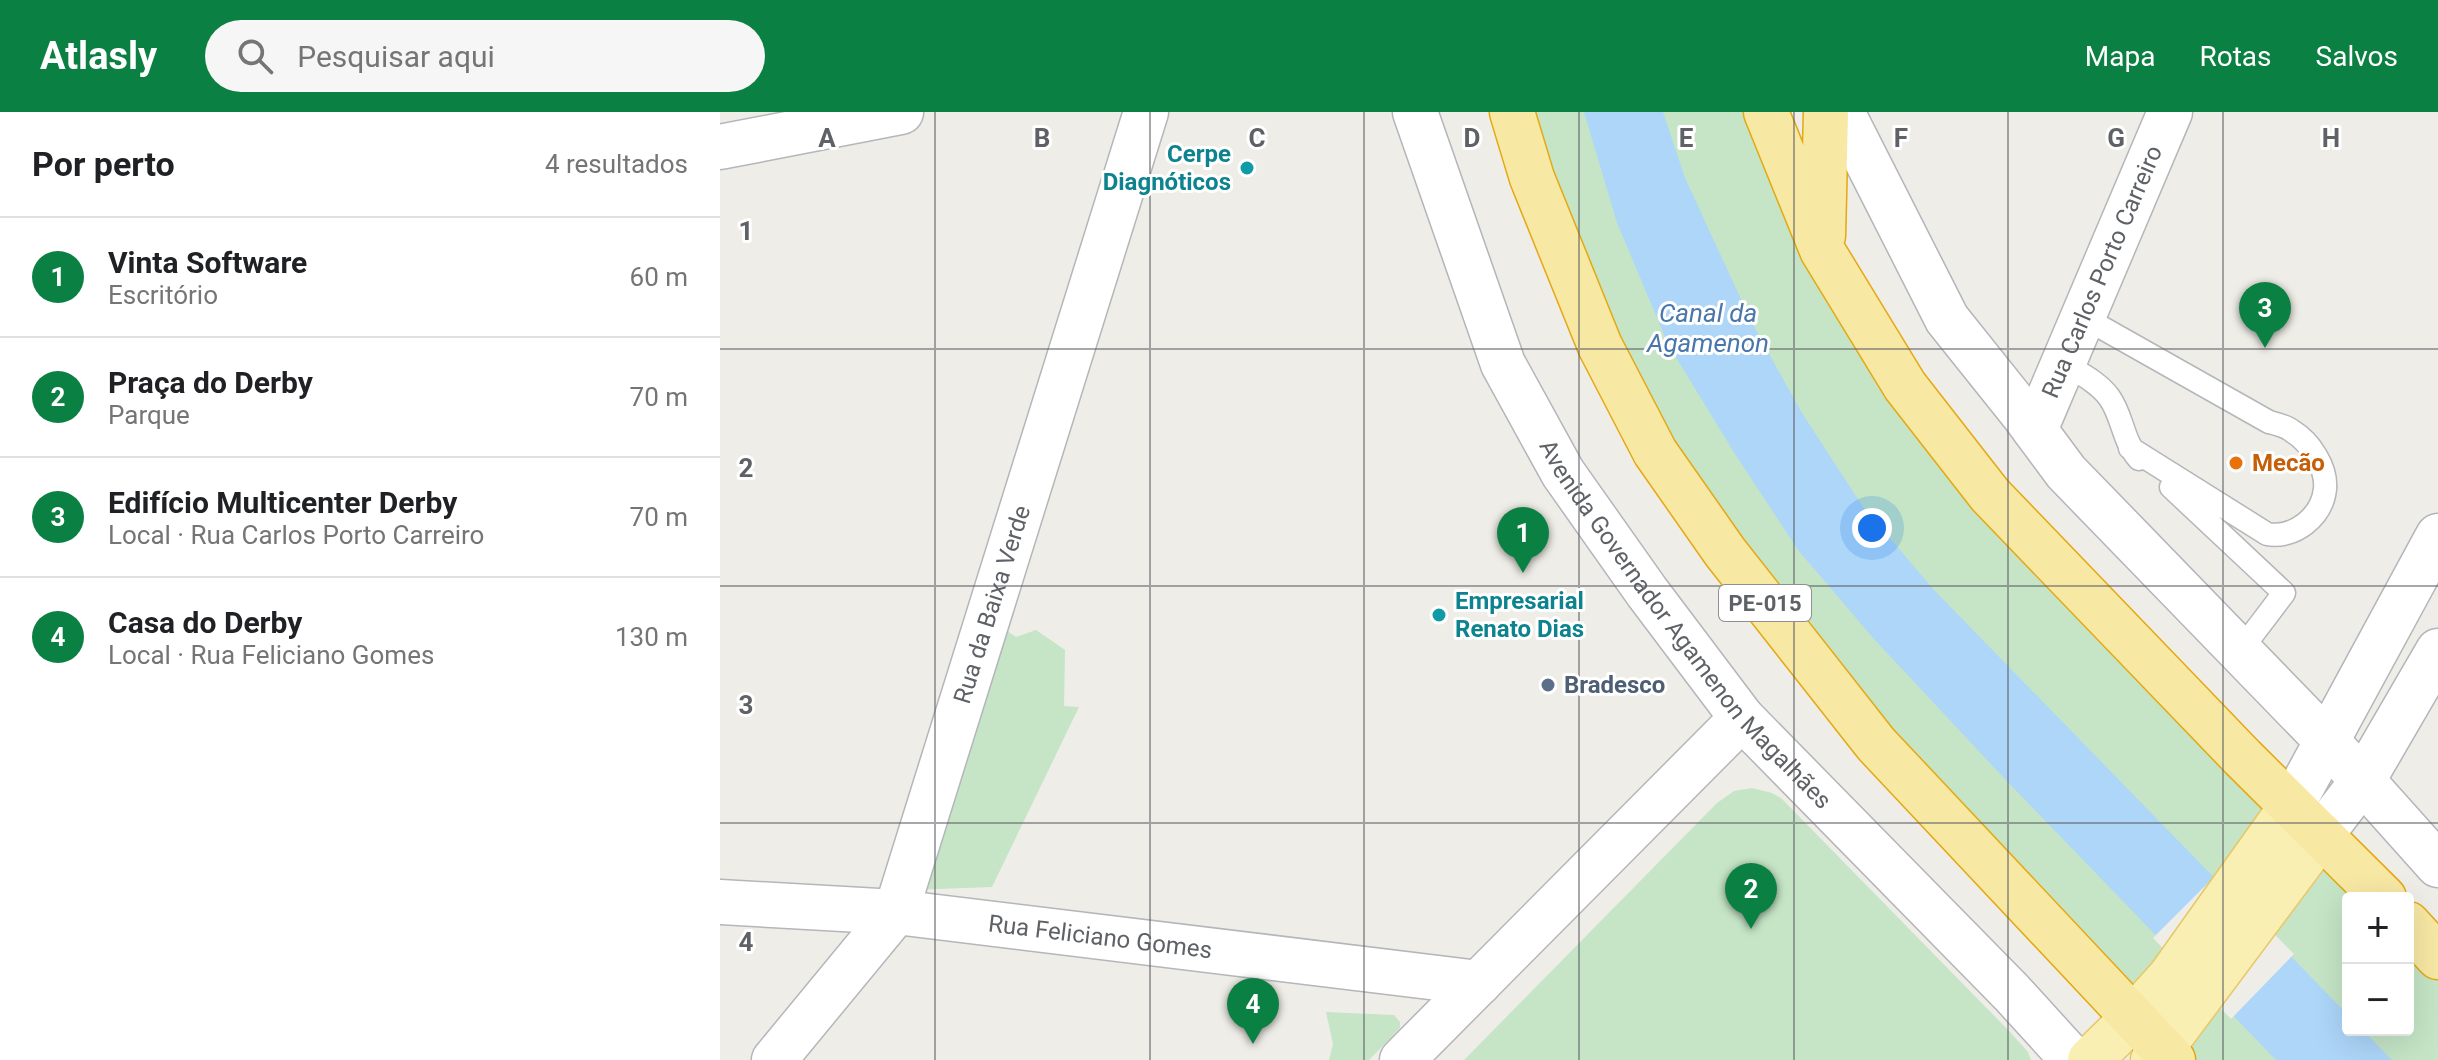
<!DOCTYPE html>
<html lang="pt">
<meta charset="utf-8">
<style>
:root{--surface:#fff;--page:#f6f6f6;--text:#202124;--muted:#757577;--line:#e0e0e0;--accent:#0b8043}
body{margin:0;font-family:Roboto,sans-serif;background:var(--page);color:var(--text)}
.controls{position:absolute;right:24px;bottom:24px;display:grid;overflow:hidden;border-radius:8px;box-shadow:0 8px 32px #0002}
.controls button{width:72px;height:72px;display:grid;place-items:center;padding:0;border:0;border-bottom:2px solid var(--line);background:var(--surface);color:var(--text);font:40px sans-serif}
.you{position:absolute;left:1152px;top:416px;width:28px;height:28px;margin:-20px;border:6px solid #fff;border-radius:50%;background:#1a73e8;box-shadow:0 0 0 12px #1a73e833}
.badge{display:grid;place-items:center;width:52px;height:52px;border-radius:50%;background:var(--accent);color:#fff;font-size:26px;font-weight:700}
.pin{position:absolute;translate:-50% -66px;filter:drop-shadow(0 2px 4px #0008)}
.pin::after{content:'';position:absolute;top:42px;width:28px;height:24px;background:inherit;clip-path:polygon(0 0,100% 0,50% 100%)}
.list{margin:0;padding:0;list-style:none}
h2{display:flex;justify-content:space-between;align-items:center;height:104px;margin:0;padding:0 32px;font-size:34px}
h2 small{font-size:26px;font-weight:400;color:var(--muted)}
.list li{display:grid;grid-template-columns:52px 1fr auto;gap:24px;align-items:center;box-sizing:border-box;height:120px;padding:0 32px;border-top:2px solid var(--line)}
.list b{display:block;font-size:30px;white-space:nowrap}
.list p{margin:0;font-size:26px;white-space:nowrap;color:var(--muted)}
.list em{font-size:26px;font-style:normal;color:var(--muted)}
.icon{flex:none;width:44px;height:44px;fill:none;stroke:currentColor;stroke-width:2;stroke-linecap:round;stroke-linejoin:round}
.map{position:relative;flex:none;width:1718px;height:948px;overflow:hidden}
header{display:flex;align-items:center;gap:48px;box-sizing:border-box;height:112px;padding:0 40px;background:var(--accent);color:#fff}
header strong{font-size:38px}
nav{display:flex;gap:44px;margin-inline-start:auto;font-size:28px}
.search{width:560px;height:72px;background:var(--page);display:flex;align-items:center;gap:20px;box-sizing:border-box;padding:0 28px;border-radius:44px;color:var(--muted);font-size:30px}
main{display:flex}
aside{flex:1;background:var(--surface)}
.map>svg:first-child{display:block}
</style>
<header>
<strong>Atlasly</strong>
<div class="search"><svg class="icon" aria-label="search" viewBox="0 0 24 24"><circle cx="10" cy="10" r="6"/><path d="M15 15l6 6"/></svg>Pesquisar aqui</div>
<nav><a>Mapa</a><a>Rotas</a><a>Salvos</a></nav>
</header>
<main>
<aside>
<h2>Por perto<small>4 resultados</small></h2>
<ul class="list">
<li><span class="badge">1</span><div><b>Vinta Software</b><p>Escritório</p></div><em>60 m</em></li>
<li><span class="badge">2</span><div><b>Praça do Derby</b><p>Parque</p></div><em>70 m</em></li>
<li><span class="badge">3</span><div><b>Edifício Multicenter Derby</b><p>Local · Rua Carlos Porto Carreiro</p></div><em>70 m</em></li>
<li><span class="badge">4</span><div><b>Casa do Derby</b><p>Local · Rua Feliciano Gomes</p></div><em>130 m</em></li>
</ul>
</aside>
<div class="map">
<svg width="1718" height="948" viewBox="0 0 1718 948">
<rect width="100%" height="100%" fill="#efede7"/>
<path fill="#c5e5c6" d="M792,0h254l139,274 386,421 -158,211 -478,-566z
M277,512l19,13 20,-7 29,20 -1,56 15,1 -87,180 -82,3z
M1032,676l20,5 10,6 228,233 18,20 3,8h-567l253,-257 17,-12z
M1601,723l63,63h-36v132h60v-106l30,33v103h-265z
M606,900l68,3 6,7v6l-31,32h-40l4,-16z"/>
<path fill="#add6f9" d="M864,0h79l22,66 67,145 50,90 61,94 72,84 413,424v15h15l29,30h-116l-274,-284 -128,-137 -76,-89 -63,-96 -66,-108 -52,-123z"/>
<path fill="#efede7" d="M1496,763l78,79 -63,65 -78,-81z"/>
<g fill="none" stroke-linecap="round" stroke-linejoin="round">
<g stroke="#b4b6ba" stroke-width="25">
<path id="service" d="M1363,205l186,105c8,2 17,4 23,9 18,11 35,36 33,58 -3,28 -31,50 -58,45l-137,-86
M1343,251c16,10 35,19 46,34 14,19 13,43 30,62
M1451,375l113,106 -44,58"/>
</g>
<g stroke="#b4b6ba" stroke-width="47">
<g id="minor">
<path d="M0,35l181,-35"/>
<path id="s1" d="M0,790l176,10 583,71"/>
</g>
</g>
<g stroke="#b4b6ba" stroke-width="47">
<g id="tertiary">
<path id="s2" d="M1315,318l135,-318"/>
<path id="s3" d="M54,948l122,-148 250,-800"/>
<path d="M682,948l340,-342"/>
</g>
</g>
<g stroke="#b3b5ba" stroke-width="47">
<g id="secondary">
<path id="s4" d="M695,0l88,252 60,109 84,119 95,126 270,275 61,67"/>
<path d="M1122,0l105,207 76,95 43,58 261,269 111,124"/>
<path d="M1571,695l147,-271"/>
<path d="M1601,723l42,-55 75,-129"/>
</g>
</g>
<g stroke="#e7c767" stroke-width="47">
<path id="primary" d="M1370,948l43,-42 37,-41 121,-170
M1433,948l168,-225"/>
</g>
<g stroke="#e5a811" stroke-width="47">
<path id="trunk" d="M792,0l20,66 68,168 55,106 70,100 151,192 297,316
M1046,0l56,138 83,136 85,109 253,263 141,140
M1103,124l3,-124
M1688,812l30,33"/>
</g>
<use href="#service" stroke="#fff" stroke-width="22"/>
<use href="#minor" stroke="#fff" stroke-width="44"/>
<use href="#tertiary" stroke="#fff" stroke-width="44"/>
<use href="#secondary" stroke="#fff" stroke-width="44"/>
<use href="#primary" stroke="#f9efb2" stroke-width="44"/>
<use href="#trunk" stroke="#f7e8a4" stroke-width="44"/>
</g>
<path fill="none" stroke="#5e6166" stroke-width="2" stroke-opacity="0.55" d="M215,0v948M430,0v948M644,0v948M859,0v948M1074,0v948M1288,0v948M1503,0v948M0,237h1718M0,474h1718M0,711h1718"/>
<g fill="#0f9aa8" stroke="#fff" stroke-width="3">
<circle cx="527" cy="56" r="8"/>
<circle cx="719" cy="503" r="8"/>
</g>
<circle fill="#e8710a" stroke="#fff" stroke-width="3" cx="1516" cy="351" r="8"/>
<circle fill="#5c6f8a" stroke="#fff" stroke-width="3" cx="828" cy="573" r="8"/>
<g text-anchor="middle" stroke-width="6" stroke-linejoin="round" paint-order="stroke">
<rect fill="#fff" stroke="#8e9094" stroke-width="2" x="999" y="473" width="92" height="36" rx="6"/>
<g font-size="22" font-weight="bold" fill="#5e6166">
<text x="1045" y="499">PE-015</text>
</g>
<g font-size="24" font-weight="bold" fill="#0d838f" stroke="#fff" text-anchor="end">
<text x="511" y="50">Cerpe<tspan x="511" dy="28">Diagnóticos</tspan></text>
<text x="735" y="497" text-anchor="start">Empresarial<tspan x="735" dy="28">Renato Dias</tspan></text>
</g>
<g font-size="24" fill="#5e6166" stroke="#fff">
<text dy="8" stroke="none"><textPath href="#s2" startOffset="172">Rua Carlos Porto Carreiro</textPath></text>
<text dy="8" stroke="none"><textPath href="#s3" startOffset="514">Rua da Baixa Verde</textPath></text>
<text dy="8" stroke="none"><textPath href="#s4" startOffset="586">Avenida Governador Agamenon Magalhães</textPath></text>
<text dy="8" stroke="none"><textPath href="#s1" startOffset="382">Rua Feliciano Gomes</textPath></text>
</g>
<g font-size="24" font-weight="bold" fill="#c56008" stroke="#fff" text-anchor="start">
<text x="1532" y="359">Mecão</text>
</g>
<g font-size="24" font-weight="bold" fill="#4e5e75" stroke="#fff" text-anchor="start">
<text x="844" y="581">Bradesco</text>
</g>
<g font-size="26" font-style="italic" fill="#4a77ab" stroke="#fff">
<text x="988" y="210">Canal da<tspan x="988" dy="30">Agamenon</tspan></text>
</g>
</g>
<g font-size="26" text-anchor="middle" font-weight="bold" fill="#5e6166" stroke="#fff" stroke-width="6" stroke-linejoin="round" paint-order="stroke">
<text x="107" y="35">A</text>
<text x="322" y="35">B</text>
<text x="537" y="35">C</text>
<text x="752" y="35">D</text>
<text x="966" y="35">E</text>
<text x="1181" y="35">F</text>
<text x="1396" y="35">G</text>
<text x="1611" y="35">H</text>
<text x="26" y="128">1</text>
<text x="26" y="365">2</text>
<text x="26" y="602">3</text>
<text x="26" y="839">4</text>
</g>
</svg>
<div class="controls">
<button>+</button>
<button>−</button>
</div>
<div class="you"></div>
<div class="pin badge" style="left:803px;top:461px">1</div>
<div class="pin badge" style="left:1031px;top:817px">2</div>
<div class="pin badge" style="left:1545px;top:236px">3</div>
<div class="pin badge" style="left:533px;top:932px">4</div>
</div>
</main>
